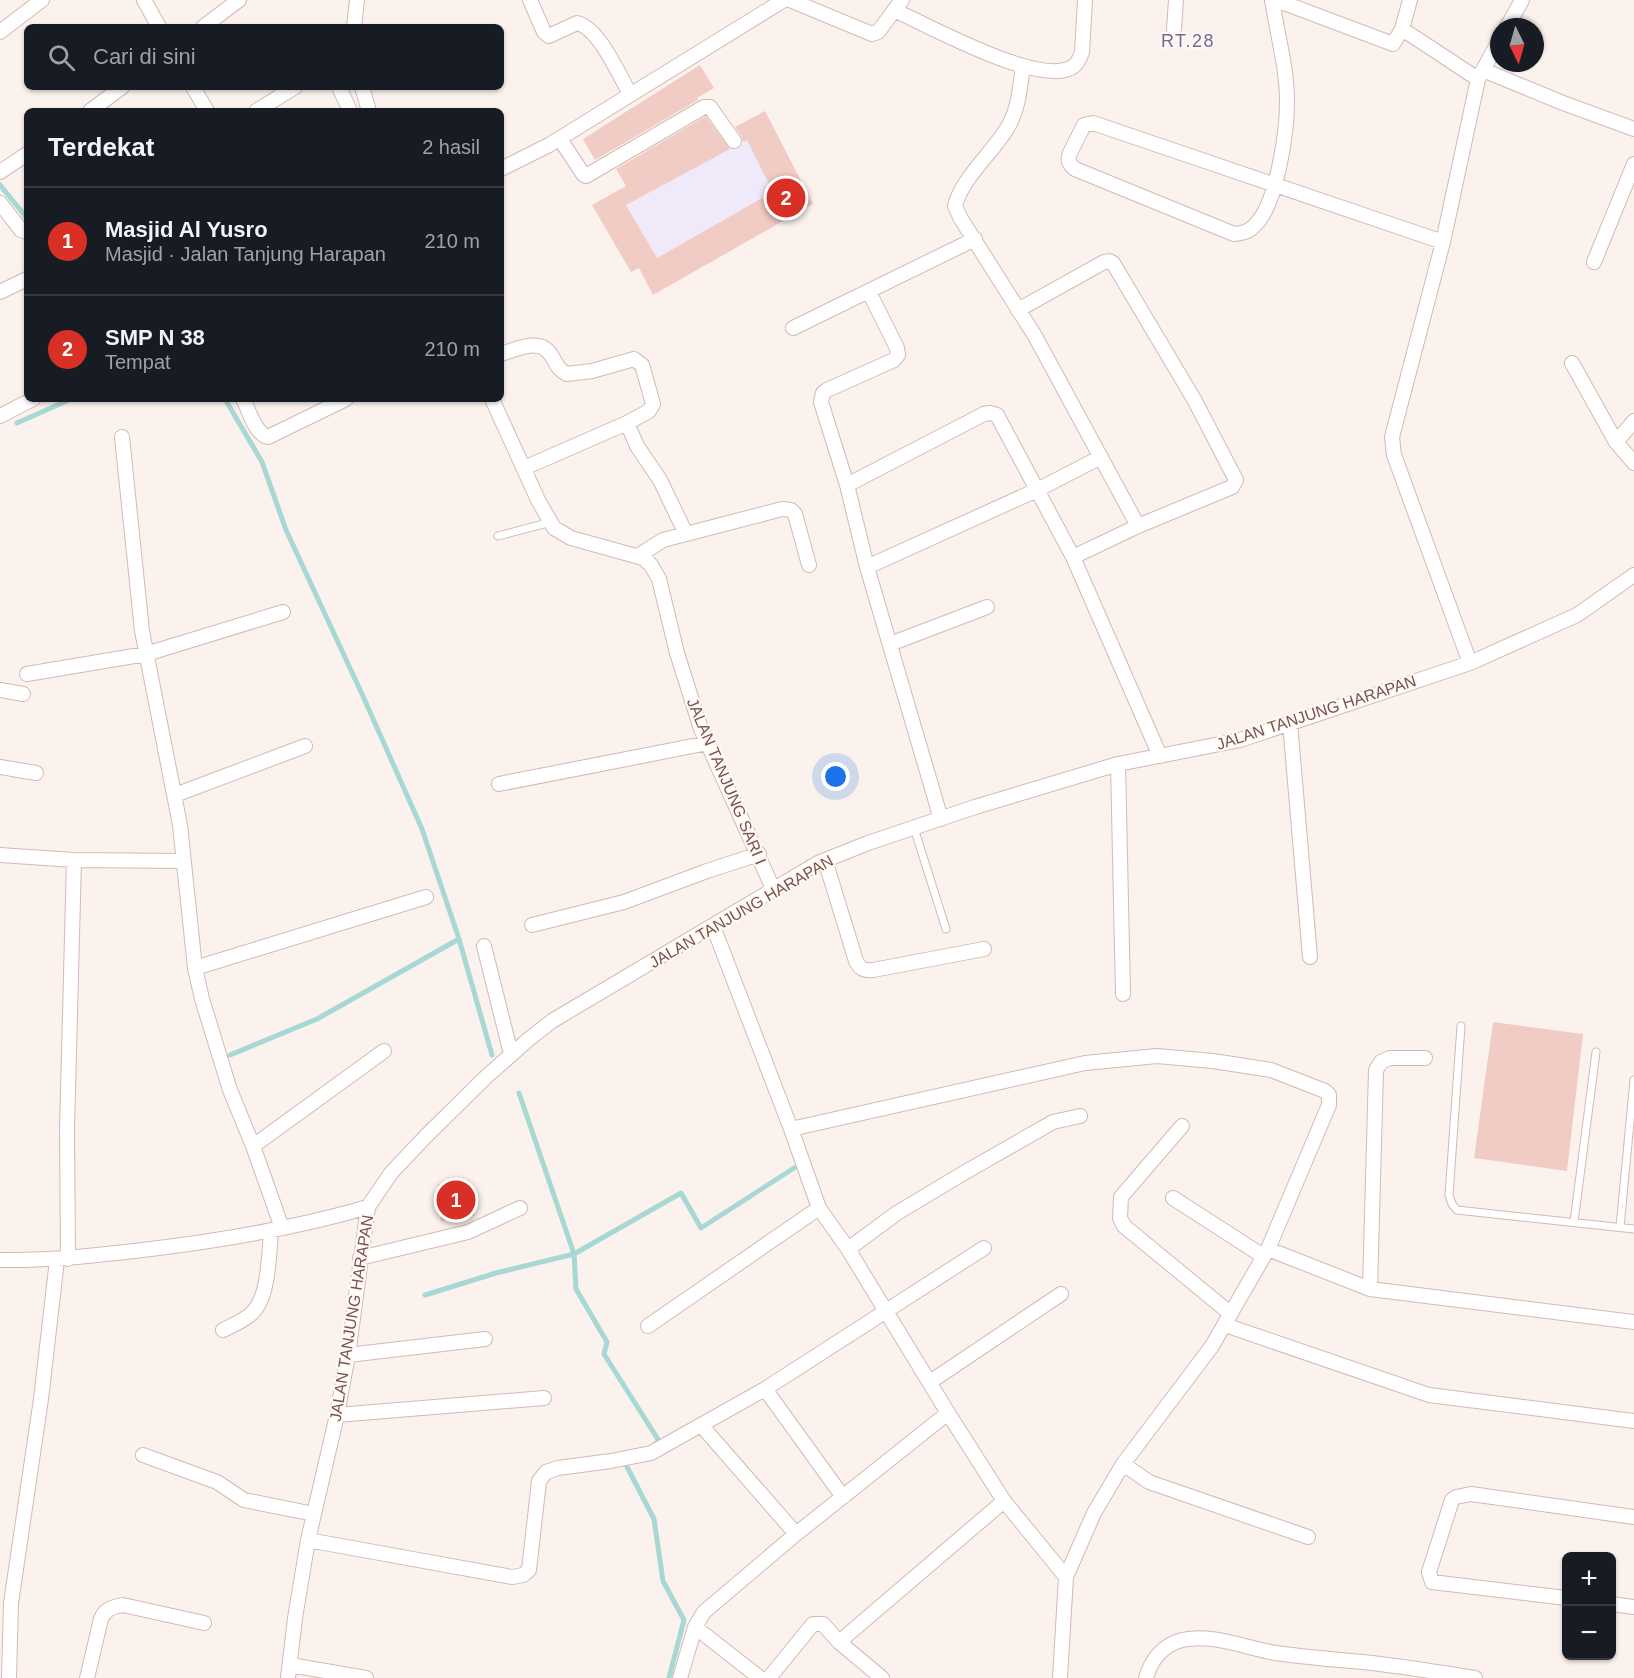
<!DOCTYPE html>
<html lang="id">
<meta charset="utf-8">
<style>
:root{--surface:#171b24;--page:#20242c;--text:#f1f3f6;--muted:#9ea1a6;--line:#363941;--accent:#d93025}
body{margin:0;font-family:Arial,sans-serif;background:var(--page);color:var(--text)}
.controls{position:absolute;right:18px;bottom:18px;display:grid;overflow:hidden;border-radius:9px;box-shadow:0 2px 4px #0004}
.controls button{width:54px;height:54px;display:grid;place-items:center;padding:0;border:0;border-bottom:2px solid var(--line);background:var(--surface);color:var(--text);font:30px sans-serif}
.compass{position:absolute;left:1490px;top:18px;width:54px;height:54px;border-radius:50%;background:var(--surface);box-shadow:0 2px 4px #0004;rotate:175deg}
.you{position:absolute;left:836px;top:777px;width:21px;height:21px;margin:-15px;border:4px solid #fff;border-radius:50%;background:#1a73e8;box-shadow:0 0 0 9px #1a73e833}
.badge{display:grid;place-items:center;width:39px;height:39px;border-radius:50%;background:var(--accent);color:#fff;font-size:20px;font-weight:700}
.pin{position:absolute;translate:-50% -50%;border:3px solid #fff;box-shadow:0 2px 6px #0006}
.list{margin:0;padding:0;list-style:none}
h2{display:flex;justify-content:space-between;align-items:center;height:78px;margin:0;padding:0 24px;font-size:26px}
h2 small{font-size:20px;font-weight:400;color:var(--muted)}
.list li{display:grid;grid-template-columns:39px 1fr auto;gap:18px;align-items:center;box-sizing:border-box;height:108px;padding:0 24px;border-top:2px solid var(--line)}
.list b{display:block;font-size:22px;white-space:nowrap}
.list p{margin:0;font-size:20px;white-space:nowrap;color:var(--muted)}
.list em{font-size:20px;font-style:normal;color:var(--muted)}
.icon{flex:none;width:33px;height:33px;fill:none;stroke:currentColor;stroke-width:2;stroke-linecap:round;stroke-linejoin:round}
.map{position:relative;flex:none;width:1634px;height:1678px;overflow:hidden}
.search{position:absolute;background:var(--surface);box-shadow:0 2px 4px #0004;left:24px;top:24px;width:480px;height:66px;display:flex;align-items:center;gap:15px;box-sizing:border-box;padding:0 21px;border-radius:9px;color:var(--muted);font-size:22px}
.panel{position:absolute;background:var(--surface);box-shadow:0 2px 4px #0004;left:24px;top:108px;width:480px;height:294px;border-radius:9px}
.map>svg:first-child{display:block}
</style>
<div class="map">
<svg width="1634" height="1678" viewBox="0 0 1634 1678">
<rect width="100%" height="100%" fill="#fcf2ed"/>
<path fill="#efe9f9" d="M747,139l26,53 -116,66 -31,-54z"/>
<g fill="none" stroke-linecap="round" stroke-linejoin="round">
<path stroke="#a7d8d4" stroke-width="5" d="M0,185l27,33
M225,399l37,63 24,68 76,164 60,135 37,110 33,116
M17,423l54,-24
M230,1055l87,-36 142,-80
M519,1093l55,161 2,35 31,53 -3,12 55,87 -4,3
M425,1295l71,-22 78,-19 107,-61 20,35 93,-60
M629,1460l-4,3 29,56 9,62 21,39 -15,58"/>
</g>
<path fill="#f1ccc5" d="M700,65l14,23 -17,10 1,2 -103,60 -12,-21z
M765,111l48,93 -160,91 -14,-27 -8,4 -39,-67 34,-19 -10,-17 90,-53 24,33 -104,56 31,53 116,-66 -26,-52 -4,2 -2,-6 -6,-9z
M1493,1022l90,12 -16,137 -93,-13z
M469,1181l5,35 -33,5 -3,-37z"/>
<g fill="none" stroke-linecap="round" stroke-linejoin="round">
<g stroke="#d2bab4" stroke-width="9">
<path id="lane" d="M498,536l53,-14
M914,828l32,101
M1461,1026l-12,169 3,9 5,6 177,19
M1574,1222l22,-170
M1620,1227l14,-147"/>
</g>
<g stroke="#d2bab4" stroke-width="16">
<path id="street" d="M144,0l15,27
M530,0l14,32 5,4 28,-13c22,5 42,52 53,71
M790,0l82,34 6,-2 24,-32
M1272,0c5,33 15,68 15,101 0,31 -10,103 -32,124 -6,7 -12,8 -21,9l-159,-65c-6,-5 -8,-8 -5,-16l14,-28 9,-2 350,119
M1276,0l117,44 9,-15 76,50
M894,10c35,16 139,73 174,59 9,-3 11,-9 14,-17l3,-52
M203,27l36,-27
M354,27l3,-27
M1507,27l15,-27
M1174,29l2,-29
M1402,29l8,-29
M0,32l42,-32
M1023,66c-3,20 -4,41 -14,59 -14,26 -47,52 -54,81l6,13 74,117 103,190
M1483,70l80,33 71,26
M193,87l14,24
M339,87l11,24
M362,87l7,24
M90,111l32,-24
M256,111l39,-24
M560,139l23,35 3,2 118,-69h6l24,34
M501,169l48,-24 235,-145
M0,172l27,-18
M0,203l21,27 6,2
M1594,262l40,-98
M0,292l27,-13
M1018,310l86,-48 5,-1 4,2 82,138 41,79 -4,7 -94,39 -65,31
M793,328l182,-89
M501,354c16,-5 39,-17 50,1 6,9 6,14 16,19l25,-3 42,-12 8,6 11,39 -4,7 -22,12 -103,45
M1572,363l44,79 18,21
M243,399c6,11 12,35 25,38l78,-38
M492,399l46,101 16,28 17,10 72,20 8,7 8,14 18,74 24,76 73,162
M0,416l33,-17
M627,423l10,23 23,34 26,54
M122,437l20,194 38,194 15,143 7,31 28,91 23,56 29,82
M1616,442l18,-21
M847,485l137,-71 6,-1 7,2 76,142 87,199
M638,556l25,-16 119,-31 9,1 4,4 14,51
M867,567l-20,-82 -26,-83 2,-9 4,-3 67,-30 4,-5 -1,-7 -28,-56
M890,644l97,-37
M1470,663l-76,-208 -2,-18 51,-195 35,-163 21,-38
M27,674l119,-20 137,-42
M0,690l23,4
M1290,723l20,234
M1118,764l5,230
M0,767l36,6
M499,784l209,-41
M175,795l130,-49
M941,819l-74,-252 170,-77 64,-33
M0,855l74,5 110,1
M825,860l31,101c4,8 8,10 17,9l111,-21
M532,925l92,-23 83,-31 52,-17
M713,926l78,203 28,79 29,41 100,164 56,88 62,76 -6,101
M484,946l27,108
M195,968l231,-71
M1182,1126l-61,71 -1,21 4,8 107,88
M791,1129l294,-66 72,-7 56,5 58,9 54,21 4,4v10l-61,144 -56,97 -89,118 -29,49 -28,64
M253,1146l131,-95
M1173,1198l90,58
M848,1249l49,-36 65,-39 91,-52 27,-6
M1268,1249l102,40 264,33
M360,1258l108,-26 52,-24
M68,1259l-1,-130 7,-269
M0,1260c51,1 100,-5 151,-11 73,-9 146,-21 217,-42
M1370,1289l6,-219 5,-8 9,-4h35
M1225,1325l204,70 205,26
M648,1326l171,-118
M223,1330c10,-5 21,-9 29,-17 17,-15 17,-60 19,-82
M348,1355l137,-16
M930,1382l131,-88
M765,1389l78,108
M337,1415l207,-17
M701,1425l95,109
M143,1455l74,27 27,18 70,14
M1123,1464l26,18 159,55
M308,1540l204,37 11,-2 6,-5 10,-89 7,-9 12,-4 53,-7 40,-8 114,-64 219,-141
M1566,1598l-134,-16 -3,-10 23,-72 4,-3 15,-3 163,23
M1612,1604l22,3
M695,1627l65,51
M839,1642l165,-141
M290,1665l76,13
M9,1678l2,-75 30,-204 16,-139
M87,1678l14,-59c4,-10 11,-12 22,-14l81,18
M288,1678l7,-60 13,-78 29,-125 11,-60 20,-148 23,-34 35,-37 61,-60 42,-37 23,-18 266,-158 50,-20 107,-36 143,-43 122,-24 230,-77 107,-48 57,-40
M680,1678l15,-51 9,-15 92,-78 152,-121
M769,1678l44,-54h10l16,18 43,36
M1146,1678c5,-18 17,-33 36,-38 30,-7 64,8 94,13 34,5 70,7 104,11 32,4 64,9 95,14"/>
</g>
<use href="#lane" stroke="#fff" stroke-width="7"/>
<use href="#street" stroke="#fff" stroke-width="14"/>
</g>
<g text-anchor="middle" stroke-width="4.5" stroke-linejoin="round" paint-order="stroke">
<g font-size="16" fill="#78544f" stroke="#fff8f3">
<text transform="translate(1316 712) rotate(-18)" y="6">JALAN TANJUNG HARAPAN</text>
<text transform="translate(727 781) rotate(67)" y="6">JALAN TANJUNG SARI I</text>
<text transform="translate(741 911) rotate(-30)" y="6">JALAN TANJUNG HARAPAN</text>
<text transform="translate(351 1318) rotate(-81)" y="6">JALAN TANJUNG HARAPAN</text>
</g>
<g font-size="18" letter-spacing="1.5" fill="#7a6793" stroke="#fff8f3">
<text x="1188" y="47">RT.28</text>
</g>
</g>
</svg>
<div class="controls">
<button>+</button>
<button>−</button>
</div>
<svg class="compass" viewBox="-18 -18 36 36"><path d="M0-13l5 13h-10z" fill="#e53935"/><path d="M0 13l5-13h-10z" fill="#9ea1a6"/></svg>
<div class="you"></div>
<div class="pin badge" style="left:456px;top:1200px">1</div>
<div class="pin badge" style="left:786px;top:198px">2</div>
<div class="search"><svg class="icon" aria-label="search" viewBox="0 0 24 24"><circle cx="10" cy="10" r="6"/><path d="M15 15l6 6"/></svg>Cari di sini</div>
<section class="panel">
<h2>Terdekat<small>2 hasil</small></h2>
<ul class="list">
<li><span class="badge">1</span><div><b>Masjid Al Yusro</b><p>Masjid · Jalan Tanjung Harapan</p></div><em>210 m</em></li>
<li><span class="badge">2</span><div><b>SMP N 38</b><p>Tempat</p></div><em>210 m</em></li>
</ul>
</section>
</div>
